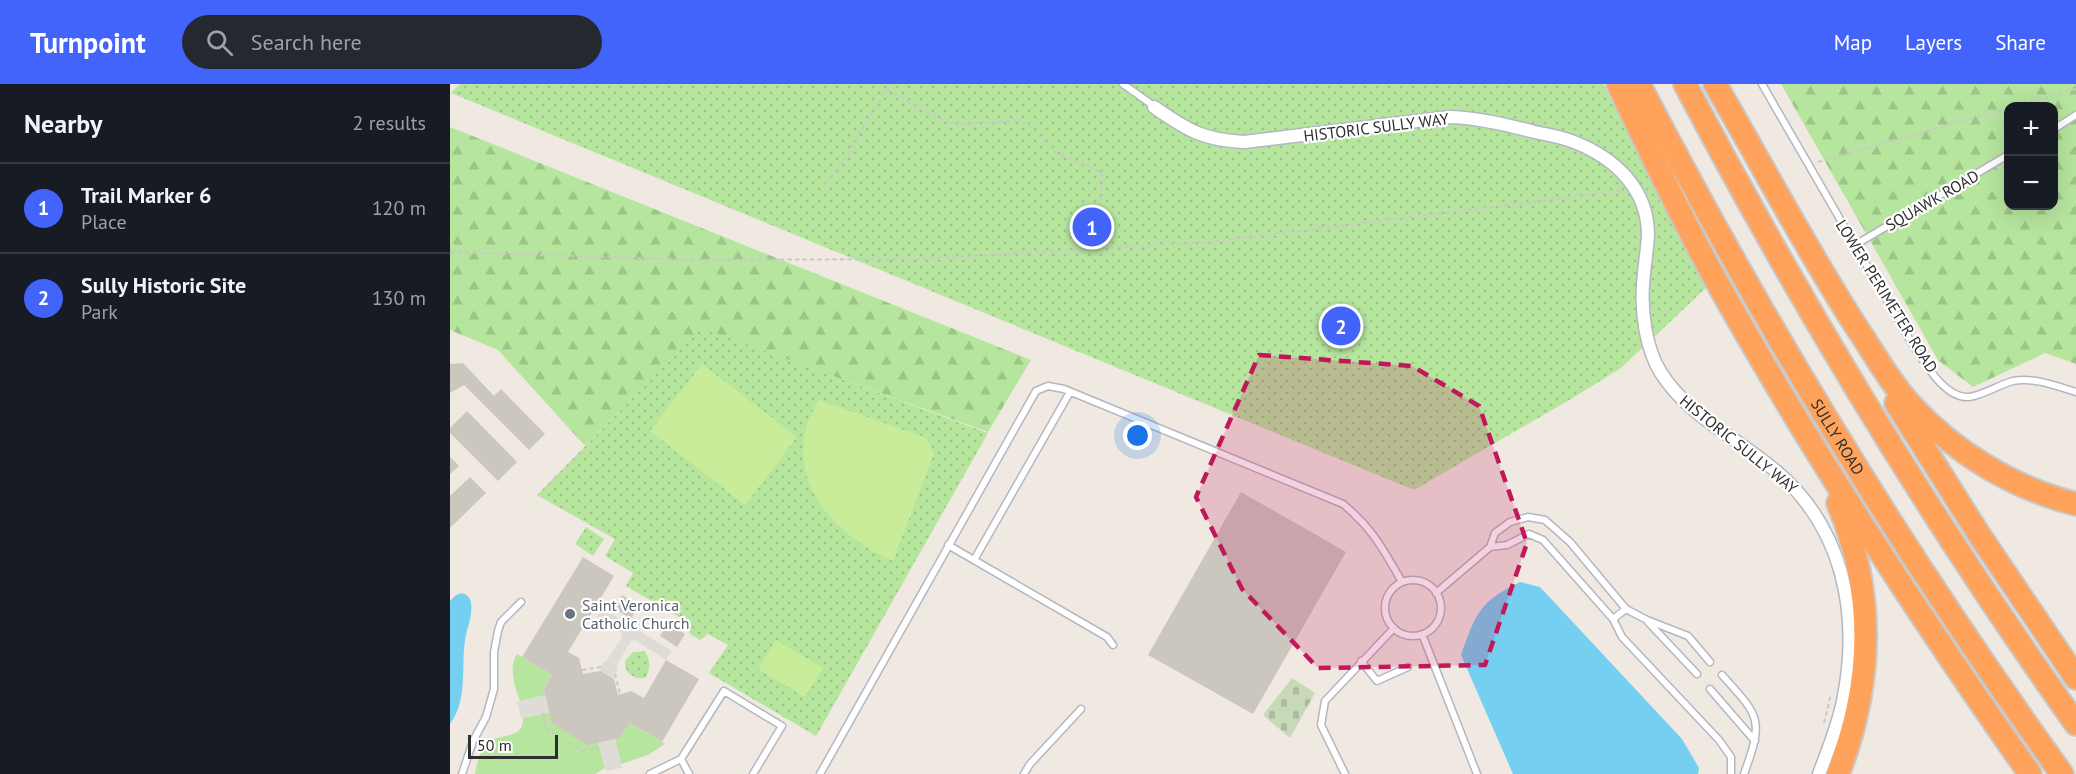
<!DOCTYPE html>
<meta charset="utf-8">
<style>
:root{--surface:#171b24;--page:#242831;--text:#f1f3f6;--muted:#9ea1a6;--line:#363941;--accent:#4264fb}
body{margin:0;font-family:"PT Sans",sans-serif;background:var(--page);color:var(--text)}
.controls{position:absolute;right:18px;top:18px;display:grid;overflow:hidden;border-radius:12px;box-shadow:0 6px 24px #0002}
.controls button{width:54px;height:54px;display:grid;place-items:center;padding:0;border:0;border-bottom:2px solid var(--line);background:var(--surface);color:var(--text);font:30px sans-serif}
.scale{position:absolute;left:18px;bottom:15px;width:90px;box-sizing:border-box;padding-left:6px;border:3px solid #2e2e2e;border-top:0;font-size:16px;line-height:21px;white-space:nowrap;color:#2e2e2e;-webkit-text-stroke:4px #fff;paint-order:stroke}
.you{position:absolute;left:688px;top:352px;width:21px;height:21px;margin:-15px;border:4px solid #fff;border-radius:50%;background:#1a73e8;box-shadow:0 0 0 9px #1a73e833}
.badge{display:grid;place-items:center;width:39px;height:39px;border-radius:50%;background:var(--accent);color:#fff;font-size:20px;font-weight:700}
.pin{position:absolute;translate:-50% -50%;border:3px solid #fff;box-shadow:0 2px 6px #0006}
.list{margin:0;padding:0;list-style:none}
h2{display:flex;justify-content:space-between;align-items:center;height:78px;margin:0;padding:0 24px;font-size:26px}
h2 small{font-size:20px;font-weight:400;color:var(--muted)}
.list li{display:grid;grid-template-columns:39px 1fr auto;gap:18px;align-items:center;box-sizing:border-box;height:90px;padding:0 24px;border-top:2px solid var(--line)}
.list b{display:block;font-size:22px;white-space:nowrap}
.list p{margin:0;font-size:20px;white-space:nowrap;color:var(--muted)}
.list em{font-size:20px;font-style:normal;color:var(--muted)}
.icon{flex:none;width:33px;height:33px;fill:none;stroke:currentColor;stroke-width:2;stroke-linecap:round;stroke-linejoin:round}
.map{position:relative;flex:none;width:1626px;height:690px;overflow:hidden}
header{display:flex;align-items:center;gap:36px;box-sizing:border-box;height:84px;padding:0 30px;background:var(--accent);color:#fff}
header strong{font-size:28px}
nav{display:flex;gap:33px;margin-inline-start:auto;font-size:21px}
.search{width:420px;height:54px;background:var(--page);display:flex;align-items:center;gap:15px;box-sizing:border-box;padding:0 21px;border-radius:33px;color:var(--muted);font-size:22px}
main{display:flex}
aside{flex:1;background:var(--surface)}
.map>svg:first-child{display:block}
</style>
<header>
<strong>Turnpoint</strong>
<div class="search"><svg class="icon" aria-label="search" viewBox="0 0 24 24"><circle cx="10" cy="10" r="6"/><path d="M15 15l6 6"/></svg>Search here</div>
<nav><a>Map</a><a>Layers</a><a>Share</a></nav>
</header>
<main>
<aside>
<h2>Nearby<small>2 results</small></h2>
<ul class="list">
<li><span class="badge">1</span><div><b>Trail Marker 6</b><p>Place</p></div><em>120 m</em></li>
<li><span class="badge">2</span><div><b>Sully Historic Site</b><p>Park</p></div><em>130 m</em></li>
</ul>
</aside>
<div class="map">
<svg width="1626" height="690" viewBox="0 0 1626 690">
<defs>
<pattern id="forest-firs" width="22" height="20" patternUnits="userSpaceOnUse" patternTransform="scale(1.5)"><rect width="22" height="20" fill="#b6e59e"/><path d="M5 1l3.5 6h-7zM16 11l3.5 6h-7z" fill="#9dc588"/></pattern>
<pattern id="cemetery-stones" width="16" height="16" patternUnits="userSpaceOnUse" patternTransform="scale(1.5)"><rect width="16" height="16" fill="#c8d9b8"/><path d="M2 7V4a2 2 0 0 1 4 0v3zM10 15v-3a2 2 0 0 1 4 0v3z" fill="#acbb9e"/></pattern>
<pattern id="park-dots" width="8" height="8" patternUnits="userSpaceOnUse" patternTransform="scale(1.5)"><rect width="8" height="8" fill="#b6e59e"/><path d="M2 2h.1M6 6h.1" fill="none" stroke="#9dc588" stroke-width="1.8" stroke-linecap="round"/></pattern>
</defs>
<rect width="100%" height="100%" fill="#efe9e1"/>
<path fill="#b6e59e" d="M67,570l35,21 -8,13 2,7 -26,6c-5,-14 -12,-33 -3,-47z
M100,628l48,30 7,26 -10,6h-120c1,-9 7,-30 17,-34 12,-6 32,-2 31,-22z
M180,639l35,21 -17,11 -27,9 -6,-25 5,-1z"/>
<path fill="url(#forest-firs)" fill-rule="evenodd" d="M1331,0h295v280l-31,-11 -72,34 -35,-27zM1558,22h46v100h-46z
M0,43l581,233 -43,72 -286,-103 -117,117 -87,-96 -48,-20z"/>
<path fill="url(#cemetery-stones)" d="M842,594l23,15 -25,45 -27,-23z"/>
<path fill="url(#park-dots)" d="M10,0h1143l106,201 -88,83 -50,31 -157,91 -963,-397z
M252,244l286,105 -172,303 -107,-63 19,-28 -20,-11 -8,6 -10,-6 -2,-5 3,-5 -65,-38 7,-13 -28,-17 10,-17 -78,-44z
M136,443l18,12 -11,17 -18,-12z
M194,567c7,7 7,19 1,27 -11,2 -21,-5 -20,-17l8,-9z"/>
<path fill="#c9ec9a" d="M252,280l95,73 -52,68 -95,-74z
M369,316l108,38 7,16 -41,107c-47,-20 -97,-64 -89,-122 2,-15 8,-27 15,-39z
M326,556l47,28 -18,29 -47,-28z"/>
<path fill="#dfdcd8" d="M152,524l70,43 -6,9 -31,-20 -4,1 -14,24 1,4 -5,9 -13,-7 2,-7 5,-4 15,-23v-4l-25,-16z
M96,611l4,17 -29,6 -4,-16z
M165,655l7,29 -16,3 -8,-29z"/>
<path fill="#75cff0" d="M1070,498l20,5 142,152 17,29 -1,6h-185l-52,-119c15,-42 18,-53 59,-73z
M12,509c5,2 8,4 9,10 2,12 -4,25 -6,37 -4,28 3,60 -15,84v-123l6,-6z"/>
<path fill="#cbc7bf" d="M13,279l31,33 7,-7 44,45 -16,16 -65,-65 -14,8v-29z
M17,327l50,51 -19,19 -48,-48v-5z
M0,373l9,9 -9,8z
M20,393l16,16 -36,35v-32z
M791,408l105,60 -93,162 -105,-59z
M133,473l31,19 -46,76 11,6 4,16 17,-3 14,8 4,16 13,-4 13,7 22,-38 33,19 -37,63 -32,-19 -10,15 -33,7 -35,-22 -8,-34 8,-14 -30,-18z
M172,511l17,10 -8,14 -17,-11z
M218,539l17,11 -8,13 -17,-11z"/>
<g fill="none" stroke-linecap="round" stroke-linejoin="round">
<g stroke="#b4b7c1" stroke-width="9">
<path id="service" d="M673,0l31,22
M1312,0l149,258c12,18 33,57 58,55 15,-2 29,-12 44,-16 21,-4 43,5 63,11
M1604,45l22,-14
M1405,161l153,-90
M498,461l159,92 6,8
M1040,463l17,-2 22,-11 14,6 70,79 9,18 97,103 12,17v17
M524,476l96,-168
M935 524a28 28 0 1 1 56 0a28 28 0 1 1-56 0Z
M986,509l54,-46 5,-14 15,-11 18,-5 17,3 25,22 56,67 21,11 41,16 22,26
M1163,535l13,-10
M1198,538l49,52
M972,550l55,140
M911,577l16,20 31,-14
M1272,591c38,42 42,44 22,99
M1260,605l45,52
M231,675l8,15
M12,690l11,-33 13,-24 8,-28v-37l4,-21 3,-9 20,-20
M200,690l31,-15 43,-68 58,35 -29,48
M370,690l216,-383 12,-5 16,3 279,115c30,25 40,45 59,78
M574,690l6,-10 51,-55
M895,690l-24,-49 4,-24 69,-73"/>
</g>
<g stroke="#b4b7c1" stroke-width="15">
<path id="minor" d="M704,23c33,23 49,33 90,35l206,-25c29,1 57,8 85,15 13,3 27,5 39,10 41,16 74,47 74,93 -1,17 -4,33 -5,50 -2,28 3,64 18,88 27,42 72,63 110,94 72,57 90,146 72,234 -5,25 -15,49 -24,73"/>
</g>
<g stroke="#c9c9c9" stroke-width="26">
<g id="motorway">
<path d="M1168,0c30,64 61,129 95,191 96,173 204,338 317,499"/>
<path id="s1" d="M1189,0c124,240 265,471 423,690"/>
<path d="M1235,0c116,221 246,436 391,640"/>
<path d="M1265,0c48,82 92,167 144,247 17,25 31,52 52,74 44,48 102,83 165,99"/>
<path d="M1446,319l82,130 98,145"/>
<path d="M1388,690c35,-91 38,-180 0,-271"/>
</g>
</g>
<path stroke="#c9c9c9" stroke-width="2" stroke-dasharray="4.5 3" stroke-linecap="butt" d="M437,5l37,22 29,13 63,-3 12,3 29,29 40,17 7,7 -9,44
M1565,22l61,-17
M1368,78l190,-54
M375,100l23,-29 11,-22 32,-49
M0,168l249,8 220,-1 290,-17 412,-51
M132,586l19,-3
M165,590l5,20
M93,629l4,16 14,9
M1374,639l7,-29
M119,659l15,8 15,-4"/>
<use href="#service" stroke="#fff" stroke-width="6"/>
<use href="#minor" stroke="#fff" stroke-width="12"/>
<use href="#motorway" stroke="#ffa35c" stroke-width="22"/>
</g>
<path fill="#c2185b" fill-opacity="0.2" stroke="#c2185b" stroke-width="4.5" stroke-dasharray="12 8" stroke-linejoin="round" d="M809,271l153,11 67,40 48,137 -42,122 -167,3 -76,-79 -46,-92z"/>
<circle fill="#6b7280" stroke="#fff" stroke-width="2" cx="120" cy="530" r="6"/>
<g text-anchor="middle" stroke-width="4.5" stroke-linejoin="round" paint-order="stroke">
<g font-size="16" fill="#2e2e2e" stroke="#fff">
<text transform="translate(926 43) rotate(-7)" y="6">HISTORIC SULLY WAY</text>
<text transform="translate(1482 116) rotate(-30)" y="6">SQUAWK ROAD</text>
<text transform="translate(1437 212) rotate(58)" y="6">LOWER PERIMETER ROAD</text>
<text dy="6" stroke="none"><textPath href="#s1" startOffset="405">SULLY ROAD</textPath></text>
<text transform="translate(1289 360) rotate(39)" y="6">HISTORIC SULLY WAY</text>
</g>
<g font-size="16" fill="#5b616d" stroke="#fff" text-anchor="start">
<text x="132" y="527">Saint Veronica<tspan x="132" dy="18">Catholic Church</tspan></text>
</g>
</g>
</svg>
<div class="controls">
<button>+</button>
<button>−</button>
</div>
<div class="scale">50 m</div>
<div class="you"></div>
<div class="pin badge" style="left:642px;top:143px">1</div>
<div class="pin badge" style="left:891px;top:242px">2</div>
</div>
</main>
